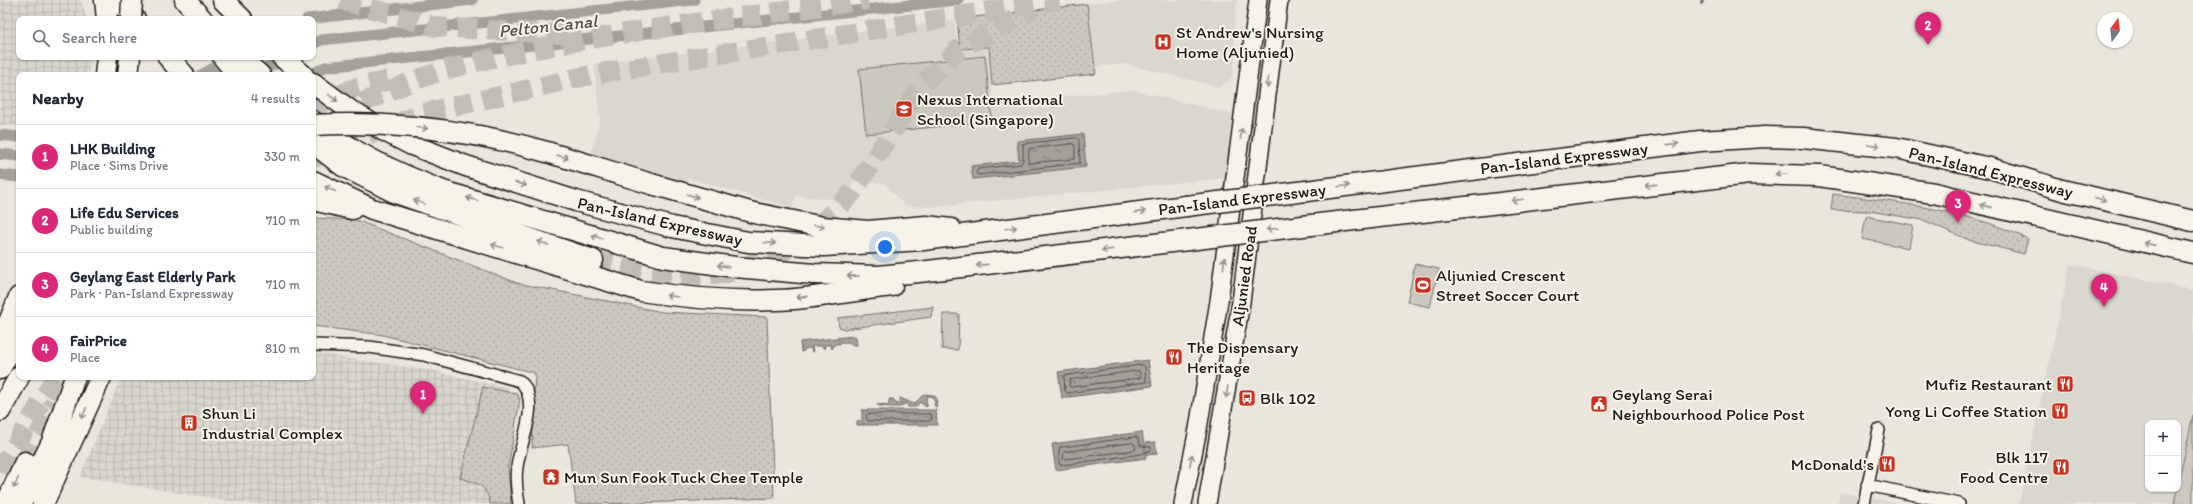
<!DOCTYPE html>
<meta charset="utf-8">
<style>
:root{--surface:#fff;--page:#f6f6f7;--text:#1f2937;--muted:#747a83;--line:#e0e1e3;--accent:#db2777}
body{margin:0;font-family:Itim,sans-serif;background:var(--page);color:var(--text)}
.controls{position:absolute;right:12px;bottom:12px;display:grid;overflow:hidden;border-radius:8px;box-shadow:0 1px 3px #0004}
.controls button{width:36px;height:36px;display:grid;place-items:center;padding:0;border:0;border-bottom:1px solid var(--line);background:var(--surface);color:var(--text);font:20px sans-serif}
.compass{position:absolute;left:2097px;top:12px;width:36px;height:36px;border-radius:50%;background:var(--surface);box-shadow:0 1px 3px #0004;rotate:15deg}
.you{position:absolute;left:885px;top:247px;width:14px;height:14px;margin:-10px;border:3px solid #fff;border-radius:50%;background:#1a73e8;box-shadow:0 0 0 6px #1a73e833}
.badge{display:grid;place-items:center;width:26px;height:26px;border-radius:50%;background:var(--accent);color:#fff;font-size:13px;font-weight:700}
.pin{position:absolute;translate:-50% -33px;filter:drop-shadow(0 1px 2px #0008)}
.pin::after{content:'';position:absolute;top:21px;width:14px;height:12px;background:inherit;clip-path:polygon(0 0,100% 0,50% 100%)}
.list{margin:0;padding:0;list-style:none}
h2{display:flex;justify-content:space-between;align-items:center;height:52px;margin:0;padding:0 16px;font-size:17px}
h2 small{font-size:13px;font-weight:400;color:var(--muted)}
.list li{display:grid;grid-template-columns:26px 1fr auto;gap:12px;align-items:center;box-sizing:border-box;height:64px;padding:0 16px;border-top:1px solid var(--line)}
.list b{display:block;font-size:15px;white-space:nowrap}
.list p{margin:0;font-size:13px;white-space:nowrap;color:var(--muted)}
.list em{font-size:13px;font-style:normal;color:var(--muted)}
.icon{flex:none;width:22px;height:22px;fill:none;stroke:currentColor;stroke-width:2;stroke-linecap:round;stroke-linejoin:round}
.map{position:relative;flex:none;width:2193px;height:504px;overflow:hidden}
.search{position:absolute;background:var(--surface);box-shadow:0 1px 3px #0004;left:16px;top:16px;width:300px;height:44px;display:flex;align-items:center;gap:10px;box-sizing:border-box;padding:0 14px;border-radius:8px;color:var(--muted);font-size:15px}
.panel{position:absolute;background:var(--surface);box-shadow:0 1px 3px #0004;left:16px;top:72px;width:300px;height:308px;border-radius:8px}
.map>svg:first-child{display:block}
</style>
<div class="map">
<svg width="2193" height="504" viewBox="0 0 2193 504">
<defs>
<pattern id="industrial-grid" width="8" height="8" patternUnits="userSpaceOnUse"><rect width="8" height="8" fill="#dad7ce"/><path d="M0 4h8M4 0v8" fill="none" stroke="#bab8b0"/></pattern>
<pattern id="grass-dots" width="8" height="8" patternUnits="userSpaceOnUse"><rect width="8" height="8" fill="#ccc8c0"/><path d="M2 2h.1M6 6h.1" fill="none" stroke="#afaba4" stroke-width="1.8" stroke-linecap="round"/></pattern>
<pattern id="water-ripples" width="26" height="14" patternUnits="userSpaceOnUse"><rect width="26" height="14" fill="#a3a19a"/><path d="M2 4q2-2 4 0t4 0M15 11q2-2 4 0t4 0" fill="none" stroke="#84827d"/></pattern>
</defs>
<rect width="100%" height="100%" fill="#eae6dc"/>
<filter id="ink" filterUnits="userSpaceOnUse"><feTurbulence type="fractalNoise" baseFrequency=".025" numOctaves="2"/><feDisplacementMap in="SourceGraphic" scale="8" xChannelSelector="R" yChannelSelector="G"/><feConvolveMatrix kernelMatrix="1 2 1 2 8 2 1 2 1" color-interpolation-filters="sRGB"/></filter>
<g filter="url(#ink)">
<path fill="#dad7ce" d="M1122,0h115l-4,37 3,10 -4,31 -13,9 -94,-23 -29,3 -9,-63z
M954,20l4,30 30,-3 5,56 140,-13 99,24 -6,64 -293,29 -28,-1 -21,-23 -31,-2 -2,20 -55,-5 -4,12 -104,-30 -2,5 -96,-26 10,-37 -6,-56z
M2070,264l123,26v125l-15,71v-63h-30v66h29l-3,15h-155z
M1840,492l60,12h-63z"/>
<path fill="url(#industrial-grid)" d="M0,0h81l6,19h-68v38h73l-4,18h-69v51l-19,-1z
M313,353l122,18 73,17 -10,116h-249l-169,-27 41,-100h192z"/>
<path fill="url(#grass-dots)" stroke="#74726e" d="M1087,4l9,70 -104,11 -3,-38 -29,2 -3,-30z
M1833,194c65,8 135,16 195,45l-4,15 -55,-14 -46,-20 -54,-9 -38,-1z
M313,218l43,2 161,63 145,29 105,5 7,181c-67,2 -132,6 -198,6l-8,-60 -36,4 3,-75 -152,-38 -70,-9z
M933,307l-2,10 -86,12 -6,-2 -1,-9z
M483,387l34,7 3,5 -12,69 3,36h-21c-4,-21 -12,-20 -30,-26z"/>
<path fill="#ccc8c0" stroke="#74726e" d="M985,56l7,65 -126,13 -7,-65z
M1866,216l47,9 -4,23 -47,-9z
M1415,264l24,5 -9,38 -23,-5z
M943,314h16l-1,36 -16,-1z
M2193,415v89h-19z"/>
<path fill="url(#water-ripples)" stroke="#6d6c68" d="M1083,134l3,33 -113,12 -2,-13 48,-5 -2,-20z
M853,336l3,1 1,8h-6l-1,-2 -15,1 -3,5 -1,-4h-7l1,4 -4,-3h-9l1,7 -3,-5 -6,1v2l-3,1 -1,-10z
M1148,360l4,26 -90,12 -4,-26z
M924,394l9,1 4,3 -1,9 -2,-2 1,-3 -4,-6h-4l-1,6 2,3 -2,2 -6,-5 -4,5h-8l-2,-4 -6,4c-5,0 -18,0 -23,-2l12,-1v-5h4l4,5 3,-1v-5l14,6z
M862,410h74l1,15h-80v-3l5,-1z
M1142,432l4,26 -90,12 -4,-26z
M1155,442l2,12 -10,1 -2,-12z"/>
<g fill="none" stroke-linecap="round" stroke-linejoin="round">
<path stroke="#52514e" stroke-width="1" d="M1077,138l2,2 1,23 -102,12 -2,-2 2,-4 43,-5 2,-4v-16z
M1073,144l2,2v13l-47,4 1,-14z
M1143,365l2,2 1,15 -79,11 -2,-2 -1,-15z
M1139,371l2,5 -1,2 -69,9 -2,-1 1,-6z
M868,414h63l1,5 -2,2h-62l-2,-5z
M1137,437l4,9 10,1v3l-10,4 -80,11 -2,-1v-16z
M1133,443l3,5 -1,2 -69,9 -3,-1 1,-6z"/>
<path stroke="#6d6c68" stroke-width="3" d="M1702,3v-3"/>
<path stroke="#a3a19a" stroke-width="11" d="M307,19l165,-19
M313,44l8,-4 373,-40
M255,74l33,-17
M201,75l29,-16
M310,75l15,-8 633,-67
M0,135l19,2
M0,154l19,2
M0,175l19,2"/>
<path stroke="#c1beb6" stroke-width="20" stroke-dasharray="20 10" stroke-linecap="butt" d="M341,0l95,27 141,8
M313,107l44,-20 39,-8
M335,115c39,-17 79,-37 121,-48 134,-34 274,-48 412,-67
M313,158l107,-44 175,-40 464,-74
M593,260l81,17 49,-3 54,-19 37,-24 38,-38 70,-108 37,-36 75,-40
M25,462l30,-60
M0,472l56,-95"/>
<g stroke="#1c1c1c" stroke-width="14">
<path id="minor" d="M313,345l56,2 55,8 96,26c22,21 0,60 -3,86 -2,11 0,25 2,37
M1867,485l92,19
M1864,504l15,-74"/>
</g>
<g stroke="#1c1c1c" stroke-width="20">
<path id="primary" d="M1183,504l15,-75 21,-128 39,-301
M1207,504l34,-202 38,-302"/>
</g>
<g stroke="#1c1c1c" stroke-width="23">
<path id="motorway" d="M105,0l2,19
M118,0l17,19
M185,0l17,19
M223,0l19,19
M168,57l16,18
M223,57l15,18
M239,57l21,18
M282,57l21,18
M105,75l2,-18
M128,75l2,-18
M313,83l38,28 30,18 31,16 54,21 110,35 96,26 76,15 76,4 99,-6 263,-34
M313,121c38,32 84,52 130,70l220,66 72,10 79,7 64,2 41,-4 269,-32
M313,143l30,23 53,27 197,67
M313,181l59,28 269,82c46,7 90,11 136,9 38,-1 77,-10 115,-14
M655,185l99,28 69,14 45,4 58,-5 25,3
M1306,191l394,-50 65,-4 38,1 93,10 94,20 72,22 131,31
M313,200l39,9
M1311,225l438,-51 70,2 115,17 259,60
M0,344l19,-47
M0,369l19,-36
M0,411l19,-34
M6,504l19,-42
M21,504l31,-62 23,-65
M43,504l58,-127"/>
</g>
<use href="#minor" stroke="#f7f3e8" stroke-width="11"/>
<use href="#primary" stroke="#f7f3e8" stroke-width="17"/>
<use href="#motorway" stroke="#f7f3e8" stroke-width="20"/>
<g stroke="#1c1c1c" stroke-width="23" stroke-linecap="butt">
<path id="motorway-bridge" d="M131,19l1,-19
M313,125c55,-3 112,1 167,11 59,11 117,32 175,49
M1186,206l120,-15
M1188,240l123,-15"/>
</g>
<use href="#motorway-bridge" stroke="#f7f3e8" stroke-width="20"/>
</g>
<defs><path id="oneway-shaft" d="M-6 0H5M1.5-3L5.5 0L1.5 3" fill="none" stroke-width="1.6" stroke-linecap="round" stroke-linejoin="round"/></defs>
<g stroke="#94928c">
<use href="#oneway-shaft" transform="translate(1268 82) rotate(97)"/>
<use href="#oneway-shaft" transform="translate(333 98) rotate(36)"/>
<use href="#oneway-shaft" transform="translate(422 128) rotate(7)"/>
<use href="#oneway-shaft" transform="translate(1241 134) rotate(-83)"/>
<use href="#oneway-shaft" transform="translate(1673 144) rotate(-7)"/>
<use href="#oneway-shaft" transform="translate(1874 145) rotate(7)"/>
<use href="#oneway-shaft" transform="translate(563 157) rotate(16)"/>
<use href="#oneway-shaft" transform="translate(1781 174) rotate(180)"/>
<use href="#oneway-shaft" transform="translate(521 184) rotate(17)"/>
<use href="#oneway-shaft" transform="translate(1651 185) rotate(174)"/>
<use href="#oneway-shaft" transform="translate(1344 186) rotate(-7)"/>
<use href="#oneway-shaft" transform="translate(330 189) rotate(-155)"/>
<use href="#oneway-shaft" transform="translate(693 196) rotate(16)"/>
<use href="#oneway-shaft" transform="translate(472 199) rotate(-164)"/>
<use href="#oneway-shaft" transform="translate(2100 199) rotate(14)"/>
<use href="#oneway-shaft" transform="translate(1517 200) rotate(173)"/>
<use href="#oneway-shaft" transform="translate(419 202) rotate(-159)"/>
<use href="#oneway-shaft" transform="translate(1986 206) rotate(-166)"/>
<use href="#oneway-shaft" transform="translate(1140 212) rotate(-7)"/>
<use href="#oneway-shaft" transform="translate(819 226) rotate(9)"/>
<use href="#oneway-shaft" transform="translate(1011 228) rotate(-7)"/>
<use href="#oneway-shaft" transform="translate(1272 229) rotate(173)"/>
<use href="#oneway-shaft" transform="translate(597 237) rotate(-163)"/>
<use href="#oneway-shaft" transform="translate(543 243) rotate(-161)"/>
<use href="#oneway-shaft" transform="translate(770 243) rotate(3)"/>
<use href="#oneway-shaft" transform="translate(2149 244) rotate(-167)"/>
<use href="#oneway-shaft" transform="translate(497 246) rotate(-163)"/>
<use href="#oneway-shaft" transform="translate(1107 250) rotate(173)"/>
<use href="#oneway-shaft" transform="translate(1224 263) rotate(-83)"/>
<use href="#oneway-shaft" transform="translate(982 265) rotate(174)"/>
<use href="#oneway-shaft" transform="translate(723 266) rotate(-172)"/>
<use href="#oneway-shaft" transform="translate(853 276) rotate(-179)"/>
<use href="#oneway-shaft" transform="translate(672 296) rotate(-171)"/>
<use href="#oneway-shaft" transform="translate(802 297) rotate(173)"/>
<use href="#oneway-shaft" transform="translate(1227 392) rotate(99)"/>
<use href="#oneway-shaft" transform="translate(84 413) rotate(114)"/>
<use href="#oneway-shaft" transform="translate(1191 460) rotate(-78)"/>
<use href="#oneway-shaft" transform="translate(16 483) rotate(114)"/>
</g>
</g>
<defs>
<g id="hospital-square" transform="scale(0.9)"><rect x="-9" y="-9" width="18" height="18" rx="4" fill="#c8321e" stroke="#f7f3e8"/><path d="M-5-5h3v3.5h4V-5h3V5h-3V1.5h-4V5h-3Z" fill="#fff"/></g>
<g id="school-square" transform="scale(0.9)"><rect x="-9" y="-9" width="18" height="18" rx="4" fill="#c8321e" stroke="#f7f3e8"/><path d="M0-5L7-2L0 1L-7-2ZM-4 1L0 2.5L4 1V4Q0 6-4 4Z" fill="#fff"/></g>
<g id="stadium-square" transform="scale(0.9)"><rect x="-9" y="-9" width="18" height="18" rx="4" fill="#c8321e" stroke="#f7f3e8"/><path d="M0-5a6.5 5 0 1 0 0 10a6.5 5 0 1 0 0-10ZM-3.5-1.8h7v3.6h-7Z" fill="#fff"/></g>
<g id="restaurant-square" transform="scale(0.9)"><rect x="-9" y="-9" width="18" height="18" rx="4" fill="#c8321e" stroke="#f7f3e8"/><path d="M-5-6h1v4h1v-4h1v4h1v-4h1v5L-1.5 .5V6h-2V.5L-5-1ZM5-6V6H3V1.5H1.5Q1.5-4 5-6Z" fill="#fff"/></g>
<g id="bus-square" transform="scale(0.9)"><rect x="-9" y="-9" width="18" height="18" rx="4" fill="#c8321e" stroke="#f7f3e8"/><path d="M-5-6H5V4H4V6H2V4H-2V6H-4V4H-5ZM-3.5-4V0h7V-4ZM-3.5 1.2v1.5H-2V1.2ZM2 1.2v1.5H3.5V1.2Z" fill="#fff"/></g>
<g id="civic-square" transform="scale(0.9)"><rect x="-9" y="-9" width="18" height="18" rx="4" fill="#c8321e" stroke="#f7f3e8"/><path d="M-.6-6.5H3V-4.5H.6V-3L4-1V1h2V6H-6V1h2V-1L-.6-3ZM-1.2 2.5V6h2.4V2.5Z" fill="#fff"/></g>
<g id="building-square" transform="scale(0.9)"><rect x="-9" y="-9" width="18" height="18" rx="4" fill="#c8321e" stroke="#f7f3e8"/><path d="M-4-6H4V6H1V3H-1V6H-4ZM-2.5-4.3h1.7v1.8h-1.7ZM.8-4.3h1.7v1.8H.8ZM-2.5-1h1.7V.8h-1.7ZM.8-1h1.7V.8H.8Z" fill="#fff"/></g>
<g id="temple-square" transform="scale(0.9)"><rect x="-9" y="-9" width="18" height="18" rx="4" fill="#c8321e" stroke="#f7f3e8"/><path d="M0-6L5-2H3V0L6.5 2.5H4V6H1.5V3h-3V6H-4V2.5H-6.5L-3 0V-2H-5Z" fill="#fff"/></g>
</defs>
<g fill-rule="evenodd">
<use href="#hospital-square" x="1163" y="42"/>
<use href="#school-square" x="904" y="109"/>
<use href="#stadium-square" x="1423" y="285"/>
<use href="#restaurant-square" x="1174" y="357"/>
<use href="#restaurant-square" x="2065" y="384"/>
<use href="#bus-square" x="1247" y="398"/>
<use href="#civic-square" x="1599" y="404"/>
<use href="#restaurant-square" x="2060" y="411"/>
<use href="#building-square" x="189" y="423"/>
<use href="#restaurant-square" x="1887" y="464"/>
<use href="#restaurant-square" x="2061" y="467"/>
<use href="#temple-square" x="551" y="477"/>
</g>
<g text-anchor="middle" stroke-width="4" stroke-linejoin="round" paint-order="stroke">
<g font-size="17" fill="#1c1c1c" stroke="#f7f3e8" text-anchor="start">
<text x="1176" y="38">St Andrew's Nursing<tspan x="1176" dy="20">Home (Aljunied)</tspan></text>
<text x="917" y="105">Nexus International<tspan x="917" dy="20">School (Singapore)</tspan></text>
<text x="1436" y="281">Aljunied Crescent<tspan x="1436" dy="20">Street Soccer Court</tspan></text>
<text x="1187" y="353">The Dispensary<tspan x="1187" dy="20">Heritage</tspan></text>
<text x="2052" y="390" text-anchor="end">Mufiz Restaurant</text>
<text x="1612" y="400">Geylang Serai<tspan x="1612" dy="20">Neighbourhood Police Post</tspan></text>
<text x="1260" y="404">Blk 102</text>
<text x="2047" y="417" text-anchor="end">Yong Li Coffee Station</text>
<text x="202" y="419">Shun Li<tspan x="202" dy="20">Industrial Complex</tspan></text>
<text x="2048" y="463" text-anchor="end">Blk 117<tspan x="2048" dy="20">Food Centre</tspan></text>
<text x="1874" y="470" text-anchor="end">McDonald's</text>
<text x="564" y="483">Mun Sun Fook Tuck Chee Temple</text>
</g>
<g font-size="17" fill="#1c1c1c" stroke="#f7f3e8">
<text transform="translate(1564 158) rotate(-7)" y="6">Pan-Island Expressway</text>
<text transform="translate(1991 172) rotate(14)" y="6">Pan-Island Expressway</text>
<text transform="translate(1242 199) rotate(-7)" y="6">Pan-Island Expressway</text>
<text transform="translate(660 221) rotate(13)" y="6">Pan-Island Expressway</text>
<text transform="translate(1244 276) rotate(-82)" y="6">Aljunied Road</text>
</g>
<g font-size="18" font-style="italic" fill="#52514e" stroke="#f7f3e8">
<text transform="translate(548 26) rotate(-6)" y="6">Pelton Canal</text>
</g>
</g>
</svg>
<div class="controls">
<button>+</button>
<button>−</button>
</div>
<svg class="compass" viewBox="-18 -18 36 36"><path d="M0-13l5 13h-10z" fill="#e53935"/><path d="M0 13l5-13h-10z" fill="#747a83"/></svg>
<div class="you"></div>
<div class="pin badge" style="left:423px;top:414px">1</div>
<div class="pin badge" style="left:1928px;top:45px">2</div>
<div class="pin badge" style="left:1958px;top:223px">3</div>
<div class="pin badge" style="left:2104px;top:307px">4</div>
<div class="search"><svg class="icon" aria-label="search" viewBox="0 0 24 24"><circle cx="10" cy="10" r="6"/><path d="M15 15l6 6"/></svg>Search here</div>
<section class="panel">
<h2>Nearby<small>4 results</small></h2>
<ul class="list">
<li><span class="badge">1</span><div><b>LHK Building</b><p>Place · Sims Drive</p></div><em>330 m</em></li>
<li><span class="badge">2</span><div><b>Life Edu Services</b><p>Public building</p></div><em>710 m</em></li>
<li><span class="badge">3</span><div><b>Geylang East Elderly Park</b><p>Park · Pan-Island Expressway</p></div><em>710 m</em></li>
<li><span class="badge">4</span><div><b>FairPrice</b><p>Place</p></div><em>810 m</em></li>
</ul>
</section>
</div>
